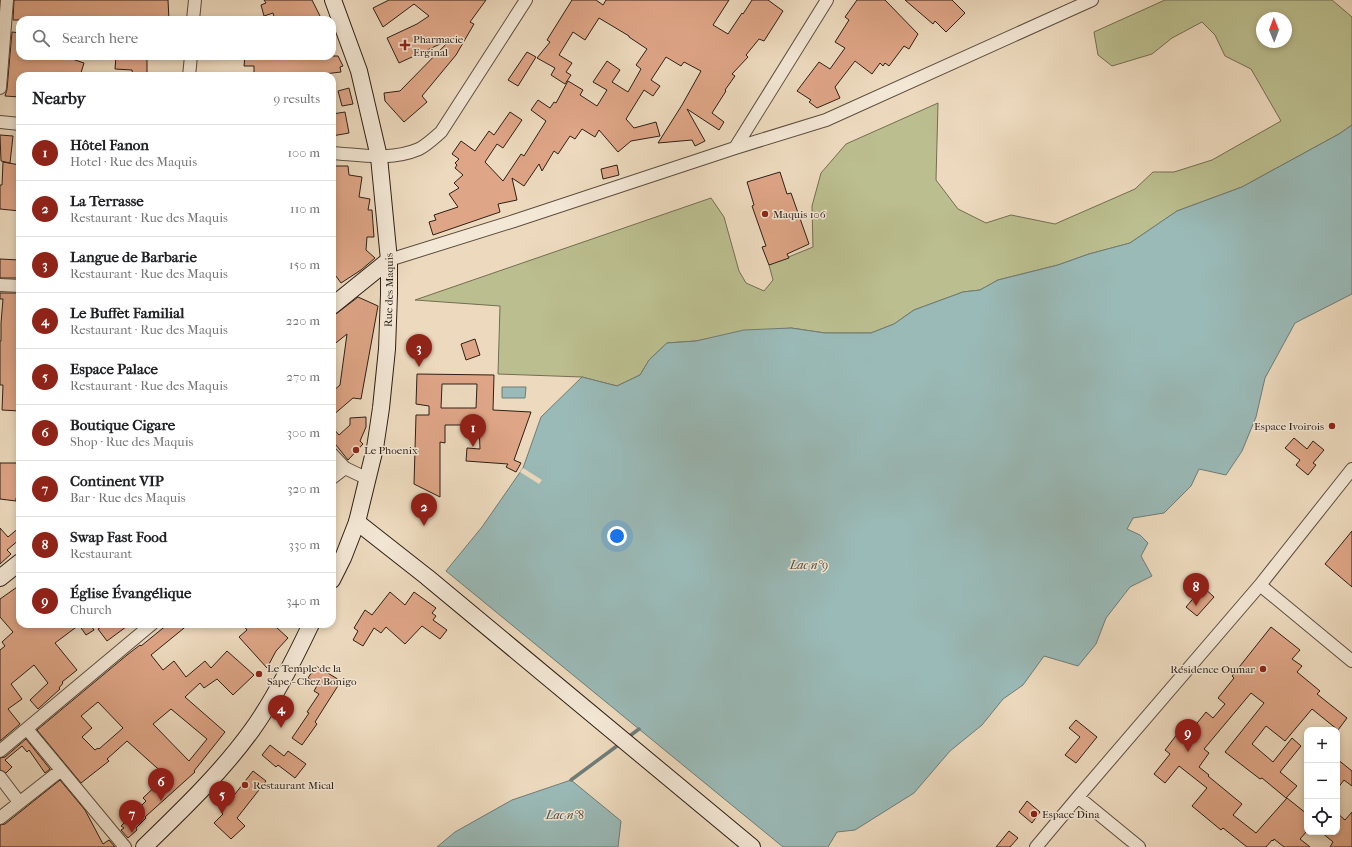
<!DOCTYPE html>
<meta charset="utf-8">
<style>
:root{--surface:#fff;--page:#f6f6f6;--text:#202124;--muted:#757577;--line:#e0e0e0;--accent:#8f2418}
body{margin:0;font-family:"IM FELL French Canon",serif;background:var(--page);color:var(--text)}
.controls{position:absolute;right:12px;bottom:12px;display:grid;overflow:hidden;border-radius:8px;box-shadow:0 2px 6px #0003}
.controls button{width:36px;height:36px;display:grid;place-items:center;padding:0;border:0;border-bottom:1px solid var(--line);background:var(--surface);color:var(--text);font:20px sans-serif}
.compass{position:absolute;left:1256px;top:12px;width:36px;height:36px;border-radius:50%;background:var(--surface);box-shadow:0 2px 6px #0003;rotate:359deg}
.you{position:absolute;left:617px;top:536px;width:14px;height:14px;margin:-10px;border:3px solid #fff;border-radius:50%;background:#1a73e8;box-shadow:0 0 0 6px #1a73e833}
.badge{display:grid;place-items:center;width:26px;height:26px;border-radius:50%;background:var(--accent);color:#fff;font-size:13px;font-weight:700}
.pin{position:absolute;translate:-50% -33px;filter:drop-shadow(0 1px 2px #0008)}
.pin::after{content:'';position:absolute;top:21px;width:14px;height:12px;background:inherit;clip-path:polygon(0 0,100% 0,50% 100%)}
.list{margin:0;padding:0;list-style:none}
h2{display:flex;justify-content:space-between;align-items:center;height:52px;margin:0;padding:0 16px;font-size:17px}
h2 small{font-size:13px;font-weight:400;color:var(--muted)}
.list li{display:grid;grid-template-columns:26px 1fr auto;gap:12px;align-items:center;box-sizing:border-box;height:56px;padding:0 16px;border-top:1px solid var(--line)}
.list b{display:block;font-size:15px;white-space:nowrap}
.list p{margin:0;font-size:13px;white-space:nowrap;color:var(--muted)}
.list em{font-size:13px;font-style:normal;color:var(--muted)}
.icon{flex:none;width:22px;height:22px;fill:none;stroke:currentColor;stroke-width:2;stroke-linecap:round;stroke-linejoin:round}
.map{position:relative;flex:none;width:1352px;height:847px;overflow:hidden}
.search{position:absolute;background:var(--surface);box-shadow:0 2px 6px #0003;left:16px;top:16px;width:320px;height:44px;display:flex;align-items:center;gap:10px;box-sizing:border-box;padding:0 14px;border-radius:12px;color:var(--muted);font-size:15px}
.panel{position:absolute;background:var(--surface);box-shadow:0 2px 6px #0003;left:16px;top:72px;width:320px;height:556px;border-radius:12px}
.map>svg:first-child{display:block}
</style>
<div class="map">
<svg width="1352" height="847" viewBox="0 0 1352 847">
<rect width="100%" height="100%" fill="#eddabe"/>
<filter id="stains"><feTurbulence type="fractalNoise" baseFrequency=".005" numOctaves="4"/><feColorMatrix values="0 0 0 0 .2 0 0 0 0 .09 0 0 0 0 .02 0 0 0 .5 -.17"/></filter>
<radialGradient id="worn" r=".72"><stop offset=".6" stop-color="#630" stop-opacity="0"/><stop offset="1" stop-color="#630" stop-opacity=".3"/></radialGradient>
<path fill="#bbbe8f" stroke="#746e52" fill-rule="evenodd" d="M1165,0h167l20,17v108l-13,9 -97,53 -65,24 -47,32 -41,11 -31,11 -60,15 -18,10 -17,2 -49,18 -20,14 -23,9h-46l-34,-5 -71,9 -24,4 -29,2 -18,17 -9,15 -23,11 -35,-9 -84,-3 2,-68 -85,-6 296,-102 13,19 15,54 7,12 18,8 9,-11 -4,-15 44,-18 -1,-41 9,-33 25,-29 92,-41 -2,77 22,29 28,14 25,-8 44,9 80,-35 18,-17h21l38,-12 69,-39 -30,-52 -26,-13 -10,-21 -13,-13 -30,16 -20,16 -40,12 -14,-11 -4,-23zM1262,18h24v24h-24z"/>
<path fill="#9abab7" stroke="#6f7c77" d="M1352,125v169l-57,29 -30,55 -9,39 -14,34 -16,24 -27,-6 -8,17 -27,27 -31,5 -6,11 13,6 8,8 -7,13 11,20 -22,11 -24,31 -10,26 -18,22 -34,-10 -21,29 -20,14 -21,26 -32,26 -36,42 -59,37 -18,2 -9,15h-45l-337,-276 36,-44 41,-59 18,-51 41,-40 35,9 23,-11 9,-15 18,-17 29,-2 48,-11 47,-2 34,5h46l23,-9 20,-14 49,-18 17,-2 18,-10 60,-15 31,-11 41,-11 47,-32 65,-24 97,-53z
M502,387h24l-1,11h-23z
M571,780l50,41 -3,26h-181l18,-15 57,-32z"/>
<path fill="#eddabe" d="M523,468l19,12 -3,4 -19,-12z"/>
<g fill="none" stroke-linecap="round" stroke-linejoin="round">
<path stroke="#6f7c77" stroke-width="3.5" d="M627,738l12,-9
M571,780l50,-37"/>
</g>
<path fill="#dea586" stroke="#2e1f16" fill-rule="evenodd" d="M14,0h154l1,20 -49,-2 -1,2h-106z
M264,0h48l10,20h-47l-2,-7 -9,3 -3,-11 5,-2z
M389,0h97l-16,22 4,2 -18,31 -34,41 5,6 -23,20 -19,-21 -1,-8 16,-2 51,-52 -52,24 -12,-25 30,-14 12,-8 -15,-12 -31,23 -10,-19z
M572,0h24l7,5 3,-5h123l-16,25 15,9 14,-21 1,1 9,-14h16l15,11 -19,30 -5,-2 -13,16 2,2 -16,17 3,2 -10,14 1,1 -14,22 12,9 -5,8 -32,-21 18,32 -10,5 -3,-6 -34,3 24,-38 19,-34 -17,-9 -3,4 -15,-9 -15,23 9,6 -7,10 -9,-6 -18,29 8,9 22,-6 4,14 -29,5 -13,11 -19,-22 -4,7 -13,-8 -7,10 -5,-3 -12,18 -4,-3 -12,20 -3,-7 -15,22 -12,-8 5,22 -19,4 2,8 -67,23 -4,-13 7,-2 -2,-5 24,-8 -9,-13 10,-6 -5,-5 9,-8 -8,-7 2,-3 -2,-2 4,-4 -7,-5 9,-13 14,10 14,-20 5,4 16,-23 12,8 -19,28 -6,-4 -12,18 18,19 18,-27 3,2 22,-35 -15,-11 7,-10 12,8 4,-6 2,1 12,-22 15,9 -3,5 17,11 10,-16 -14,-8 14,-21 13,9 -8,12 16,10 13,-23 -5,-4 11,-16 -18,-12v-1l-30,-18 -14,22 -12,-8 -14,23 13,8 -6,9 5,3 -6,9 -14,-9 4,-7 -18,-10 13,-16 -3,-2z
M857,0h28l33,34 -9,15 -5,-3 -15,20 -4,-3 -2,3 -3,-3 -8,11 -17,-13 -20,26 5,11 -23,10 -8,-6 2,-2 -14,-9 22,-29 11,7 15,-21 -10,-6 14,-22 -4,-3z
M905,0h47l13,13 -19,19 -11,-11 -2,3z
M12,32l8,1v23h43l21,7 -4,13h-60v21l-15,-1 2,-7z
M527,52l9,5 -18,29 -10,-6z
M116,56l31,1v19h-14l-1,-6 -17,-1z
M245,56h93l5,10 -3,1 1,5 -34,4h-53v-10h-10z
M349,88l4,16 -11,2 -4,-15z
M345,112l4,21 -17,3v-22z
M0,135l13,1 -3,27 -9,-2z
M3,162l17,3v46l-20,-2v-24h2z
M617,165l2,10 -16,4 -2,-10z
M334,166h14l1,9 13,2 -3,20 11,2 -2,11h4l2,27h-7l-1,13 9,8 -14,12 -20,13 -5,-7 -4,3v-99l2,1z
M780,172l7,22 4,-1 18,51 -22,10 2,4 -20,7 -7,-18 4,-1 -14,-40 2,-1 -7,-23z
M0,259l19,1 -1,7h2v11h-20z
M0,293h20v118l-18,-1 1,-25h-3v-44h1v-18l2,-24h-3z
M358,297l20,9 -17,93 -8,-1 -21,18v-24l8,-7 7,-51 -15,12v-29z
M475,339l5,16 -14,5 -5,-16z
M417,374l77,1 -1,35 38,2 -17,48 7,3 -5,9 -10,-5 2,-3 -42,-3 1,-13 13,1 -1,-24h-34v18l-5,-1v55l-26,-13 2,-69h13v-9l-13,-2zM442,384h35l-1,24h-35z
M366,417v10l-6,14 3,3 -15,16 -16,-20v-13l7,8 11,-10v-7z
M1294,438l13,11 6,-8 11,9 -11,13 3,2 -8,10 -12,-10 4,-5 -15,-12z
M0,463h20v35h-4v3l-16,-2z
M20,527v12l-13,11 4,4 -11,10v-36l8,9z
M1352,531v56l-27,-23z
M20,585v26l-2,1 2,3v9h70l4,6 -8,5 -7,-10 -24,18 22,27 -15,12 1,1 -4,5 1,1 -22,20 -8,-9 18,-17 -14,-18 -23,19 11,15 -14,10 12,15 -20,17v-91l5,-4 -3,-4 11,-10 -13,-15v-18z
M1203,587l11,10 -17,19 -11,-9z
M390,592l15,13 9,-13 22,16 -4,5 4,3 -3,4 14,10 -7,9 -18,-13 -17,18 -19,-17 -5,6 -7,-5 -11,18 -10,-6 5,-9 -4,-3 11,-18 7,5z
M106,624h24l-23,17 -9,-12z
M168,624h21l-38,31 12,15 11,-9 12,16 19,-16 6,7 16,-17 27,24 -21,20 -16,-16 -13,9 -4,-5 -15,14 40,35 -31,39 1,1 -50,45 1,1 -10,10 1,2 -9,8 -7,-8 3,-2 -3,-2 25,-25 -3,-3 23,-22 -39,-35 -20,18 2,2 -28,22 -44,-53 90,-75 13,-10 1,1zM98,702l25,26 -24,21 -1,-1 -3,2 -13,-13 10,-9 -11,-12zM171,709l36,30 -18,22 -36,-37z
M242,624h28l4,3 1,-1 13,12 -12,13 -9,17 -28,-31 8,-7z
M1271,627l29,23 -8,9 10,7 -5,6 23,19 -3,3 30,24 -9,12 -26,-21 -27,32 -19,-15 -14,18 21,18 19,-24 9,8 -21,26 17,14 -11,12 -24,-20 -2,1 -35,-27 39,-49 -13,-10 -47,56 5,4 -10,14 10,8 -1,1 34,28 -9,11 23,18 31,-35 20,16v17l-7,8 10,8h-26l-10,-8 -1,2 -1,-1 -6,7h-19l-24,-19 -2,2 -29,-24 15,-18 -28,-22 -14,17 -11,-9 16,-20 -5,-4 13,-17 7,5 21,-26 7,6 12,-14 -7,-6 16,-20 -2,-2z
M316,666l25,15 -26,41 2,2 -15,21 -10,-7 17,-25 -2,-1 12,-18 -5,-3 4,-7 -10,-6z
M1076,720l21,17 -21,26 -11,-8 15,-18 -11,-9z
M26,739l24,30 -5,4 -16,-23 -2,2 -5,-6 -17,14 7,7 -6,6 -6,-3v-12l5,-1z
M270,745l14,11 4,-5 18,13 -11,14 -17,-13 -2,2 -14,-12z
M1337,759l15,12v15l-8,-6 -7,9z
M253,771l13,10 -29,37 8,8 -14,13 -17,-16 9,-9 -2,-2z
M60,780l25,30 18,34 6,-4 6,7h-115v-22l5,-1z
M1027,801l13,11 -8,11 -13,-11z
M1352,812v35h-22l3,-5 -12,-10h16v-19l8,7z
M1009,831l9,7 -8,9h-14z"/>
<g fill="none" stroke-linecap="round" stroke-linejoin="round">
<g stroke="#5e4e40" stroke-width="14">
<path id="street" d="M193,20l2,-20
M189,76l2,-20
M0,88l7,-88
M0,122l20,2
M735,148l92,-148
M332,153c29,2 59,8 87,-4 8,-4 15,-11 22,-17l85,-132
M389,260l125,-39 221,-73 91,-28 266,-120
M0,285l20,1
M332,454l13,14 23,11
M332,478l13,-10
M1260,585l92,76
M27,729l98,118
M0,751l152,-127
M0,777l19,25
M1078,797l61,50
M0,818l61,-48
M1036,847l42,-50 182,-212 92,-116"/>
</g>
<g stroke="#2e1f16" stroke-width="18">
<g id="secondary">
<path d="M332,306l57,-46"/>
<path d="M357,522l70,55 325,270"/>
<path d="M0,578l20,-16"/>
<path id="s1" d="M332,580l11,-22 14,-36 18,-74 6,-40 6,-59 2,-55v-34l-10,-103 -20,-86 -26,-71"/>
<path d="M144,847c37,-36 77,-74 108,-117 23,-32 42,-70 59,-106"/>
</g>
</g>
<use href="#street" stroke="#f3e7d5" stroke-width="12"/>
<use href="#secondary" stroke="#f3e7d5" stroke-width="16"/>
</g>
<g fill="#8f2418" stroke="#f3e7d5" stroke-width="1.5">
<path d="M403 39h4v4h4v4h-4v4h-4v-4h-4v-4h4z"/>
<circle cx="765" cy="214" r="4"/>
<circle cx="1332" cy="426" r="4"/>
<circle cx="356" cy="450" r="4"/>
<circle cx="1263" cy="669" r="4"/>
<circle cx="259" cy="674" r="4"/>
<circle cx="245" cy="785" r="4"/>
<circle cx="1034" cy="814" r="4"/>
</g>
<g text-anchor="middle" stroke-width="3" stroke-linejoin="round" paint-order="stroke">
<g font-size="11" fill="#2e1f16" stroke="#f3e7d5" text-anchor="start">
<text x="413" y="43">Pharmacie<tspan x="413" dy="13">Erginal</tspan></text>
<text x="773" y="218">Maquis 106</text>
<text x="1324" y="430" text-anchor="end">Espace Ivoirois</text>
<text x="364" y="454">Le Phoenix</text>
<text x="267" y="672">Le Temple de la<tspan x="267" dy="13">Sape - Chez Bonigo</tspan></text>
<text x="1255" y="673" text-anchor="end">Résidence Oumar</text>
<text x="253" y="789">Restaurant Mical</text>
<text x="1042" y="818">Espace Dina</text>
</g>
<g font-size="11" fill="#2e1f16" stroke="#f3e7d5">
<text dy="4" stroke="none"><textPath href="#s1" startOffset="298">Rue des Maquis</textPath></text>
</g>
<g font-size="12" font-style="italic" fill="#4e4e46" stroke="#f3e7d5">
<text x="809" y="569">Lac n°9</text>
<text x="565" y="819">Lac n°8</text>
</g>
</g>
<rect width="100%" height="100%" filter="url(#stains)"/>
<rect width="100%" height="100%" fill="url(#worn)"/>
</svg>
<div class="controls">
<button>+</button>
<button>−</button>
<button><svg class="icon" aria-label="locate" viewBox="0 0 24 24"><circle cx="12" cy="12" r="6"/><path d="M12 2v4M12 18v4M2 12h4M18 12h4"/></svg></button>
</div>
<svg class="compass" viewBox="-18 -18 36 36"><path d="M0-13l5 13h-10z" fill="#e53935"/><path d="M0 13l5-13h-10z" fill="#757577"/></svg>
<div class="you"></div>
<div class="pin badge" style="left:473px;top:447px">1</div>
<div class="pin badge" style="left:424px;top:526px">2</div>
<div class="pin badge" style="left:419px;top:367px">3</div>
<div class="pin badge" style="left:281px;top:728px">4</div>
<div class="pin badge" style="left:222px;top:814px">5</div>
<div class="pin badge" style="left:161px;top:801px">6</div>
<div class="pin badge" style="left:132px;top:833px">7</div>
<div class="pin badge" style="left:1196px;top:606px">8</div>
<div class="pin badge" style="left:1188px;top:752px">9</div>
<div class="search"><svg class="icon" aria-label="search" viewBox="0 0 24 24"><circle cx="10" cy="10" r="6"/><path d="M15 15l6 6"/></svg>Search here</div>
<section class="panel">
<h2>Nearby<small>9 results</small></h2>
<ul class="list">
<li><span class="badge">1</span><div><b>Hôtel Fanon</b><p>Hotel · Rue des Maquis</p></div><em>100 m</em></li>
<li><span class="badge">2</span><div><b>La Terrasse</b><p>Restaurant · Rue des Maquis</p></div><em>110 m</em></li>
<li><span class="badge">3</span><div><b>Langue de Barbarie</b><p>Restaurant · Rue des Maquis</p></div><em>150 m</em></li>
<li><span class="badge">4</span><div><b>Le Buffet Familial</b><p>Restaurant · Rue des Maquis</p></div><em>220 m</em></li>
<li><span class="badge">5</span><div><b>Espace Palace</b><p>Restaurant · Rue des Maquis</p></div><em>270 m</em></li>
<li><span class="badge">6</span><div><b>Boutique Cigare</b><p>Shop · Rue des Maquis</p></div><em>300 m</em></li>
<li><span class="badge">7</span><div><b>Continent VIP</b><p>Bar · Rue des Maquis</p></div><em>320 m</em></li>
<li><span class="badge">8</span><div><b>Swap Fast Food</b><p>Restaurant</p></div><em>330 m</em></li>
<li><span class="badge">9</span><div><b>Église Évangélique</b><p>Church</p></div><em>340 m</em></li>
</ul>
</section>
</div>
